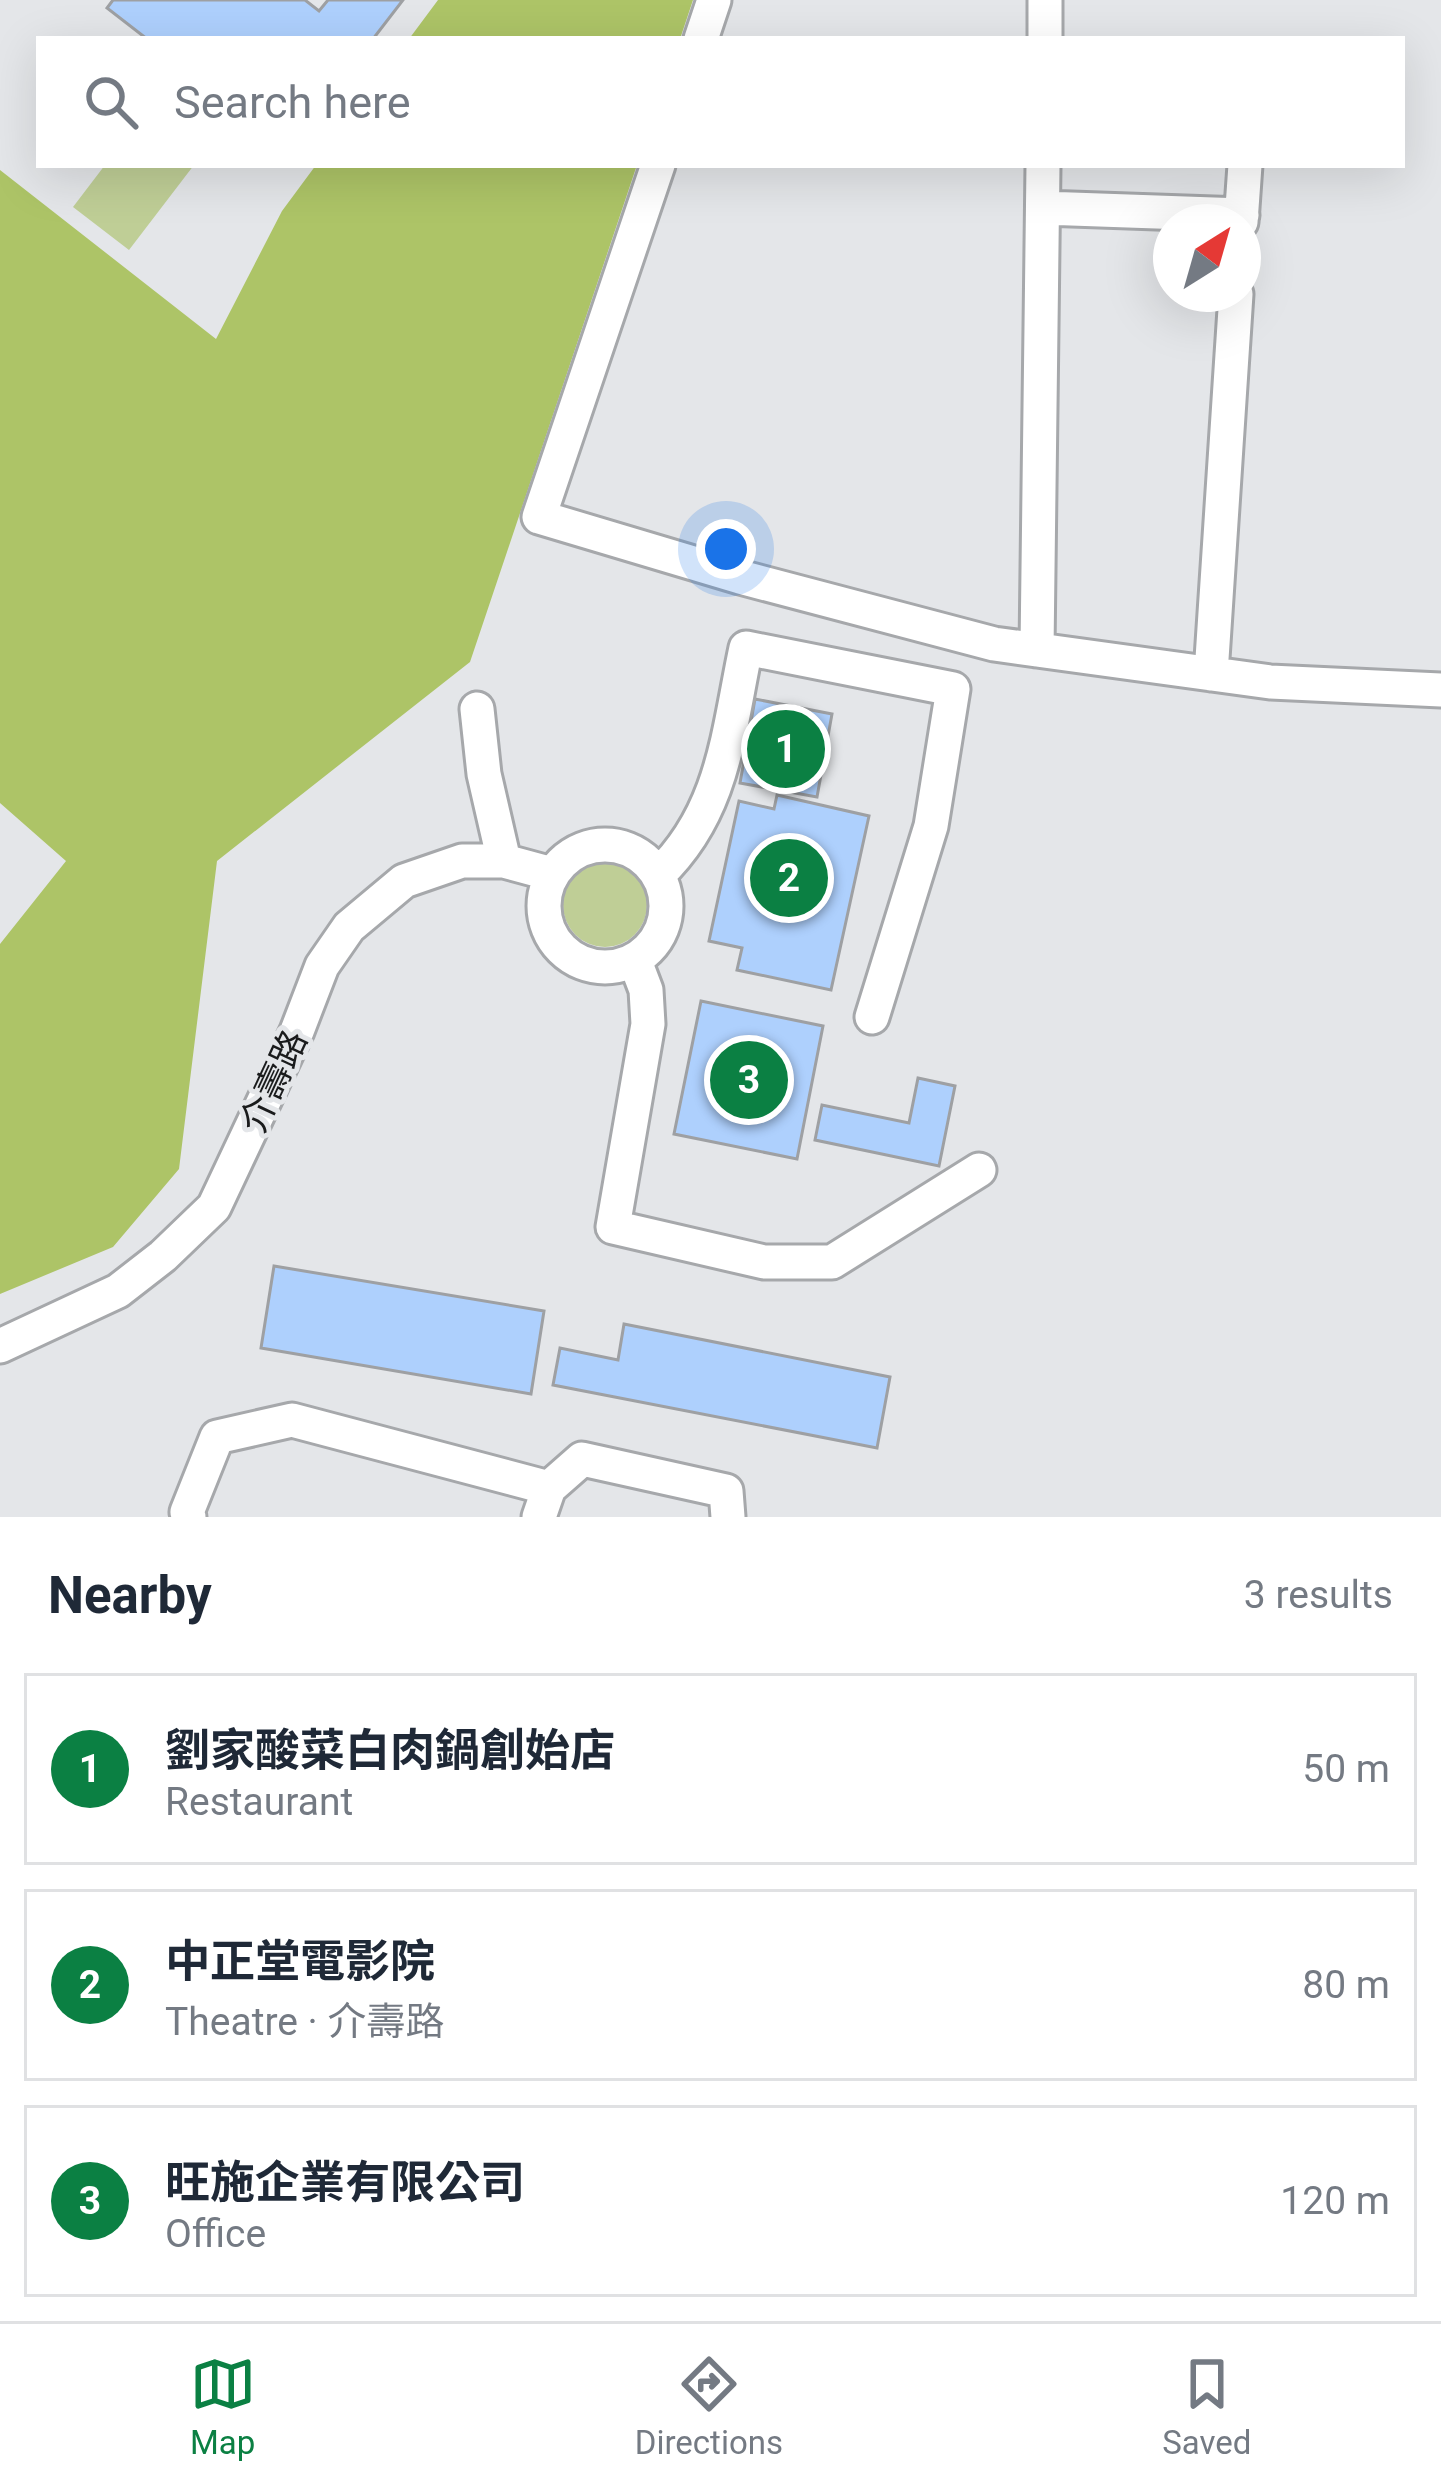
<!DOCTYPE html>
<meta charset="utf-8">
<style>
:root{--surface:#fff;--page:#f6f6f7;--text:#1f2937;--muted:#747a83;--line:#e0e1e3;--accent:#0b8043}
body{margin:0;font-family:Roboto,"Noto Sans TC",sans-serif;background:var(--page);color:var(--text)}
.compass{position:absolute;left:1153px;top:204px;width:108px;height:108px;border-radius:50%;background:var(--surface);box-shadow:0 12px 48px #0002;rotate:37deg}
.you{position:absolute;left:726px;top:549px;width:42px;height:42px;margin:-30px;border:9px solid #fff;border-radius:50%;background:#1a73e8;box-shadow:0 0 0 18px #1a73e833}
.badge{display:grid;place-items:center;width:78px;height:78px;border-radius:50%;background:var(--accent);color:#fff;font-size:39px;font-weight:700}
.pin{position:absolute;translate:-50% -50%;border:6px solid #fff;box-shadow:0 3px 12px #0006}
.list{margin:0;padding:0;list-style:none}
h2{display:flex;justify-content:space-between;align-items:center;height:156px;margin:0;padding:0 48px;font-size:51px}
h2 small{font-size:39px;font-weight:400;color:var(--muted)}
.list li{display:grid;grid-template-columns:78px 1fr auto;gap:36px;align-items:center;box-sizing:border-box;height:192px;margin:0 24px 24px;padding:0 24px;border:3px solid var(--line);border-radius:0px}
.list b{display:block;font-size:45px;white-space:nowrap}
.list p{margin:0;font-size:39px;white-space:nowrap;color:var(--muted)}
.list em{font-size:39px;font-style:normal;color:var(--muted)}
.icon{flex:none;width:66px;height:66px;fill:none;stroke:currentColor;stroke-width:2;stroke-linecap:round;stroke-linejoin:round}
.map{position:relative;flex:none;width:1441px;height:1517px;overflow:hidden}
.search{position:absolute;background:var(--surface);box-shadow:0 12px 48px #0002;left:36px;right:36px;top:36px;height:132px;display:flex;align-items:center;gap:30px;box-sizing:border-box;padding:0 42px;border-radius:0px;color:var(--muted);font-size:45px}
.sheet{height:804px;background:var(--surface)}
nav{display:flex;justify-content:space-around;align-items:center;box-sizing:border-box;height:168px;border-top:3px solid var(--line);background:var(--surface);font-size:33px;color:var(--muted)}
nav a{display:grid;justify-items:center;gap:6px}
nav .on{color:var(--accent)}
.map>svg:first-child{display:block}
</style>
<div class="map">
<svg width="1441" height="1517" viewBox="0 0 1441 1517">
<rect width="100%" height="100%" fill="#e4e6e9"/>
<path fill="#bfce96" d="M105,165h89l-65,85 -56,-43z
M563 905a42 42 0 1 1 84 0a42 42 0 1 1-84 0Z"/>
<path fill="#adc467" d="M438,0h255l-13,39h-271z
M316,165h321l-167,497 -253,199 -38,308 -66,78 -113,47v-350l66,-83 -66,-58v-633l216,169 66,-128z"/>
<path fill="#aed0fd" stroke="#9ea0a3" stroke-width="3" d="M113,0h192l14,11 9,-11h75l-30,39h-226l-40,-31z
M755,699l77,15 -15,83 -77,-14z
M777,795l92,21 -38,174 -94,-20 5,-22 -33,-7 30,-140 35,8z
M701,1001l122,25 -26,133 -123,-25z
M918,1078l37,8 -16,80 -124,-26 7,-35 87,18z
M274,1266l270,45 -13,83 -270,-46z
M624,1324l266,53 -13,71 -324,-63 7,-37 58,12z"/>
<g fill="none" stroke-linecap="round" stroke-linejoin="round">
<g stroke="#a6a8ab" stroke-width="39">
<path id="minor" d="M701,39l13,-39
M1045,39v-39
M658,165l-119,352 201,60 254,67 276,38 171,8
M1043,208l199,7
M1241,222l4,-57
M1037,650l6,-485
M1211,674l25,-380
M477,709l7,65 20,87
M544 906a61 61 0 1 1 122 0a61 61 0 1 1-122 0Z
M658,875c66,-63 70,-142 88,-227l207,41 -22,137 -59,191
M635,961l11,29 2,34 -35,203 151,35h68l147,-92
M0,1346l118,-55 45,-35 51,-49 83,-176 25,-65 27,-39 55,-46 58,-20h42l48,13
M189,1517l-2,-5 30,-75 75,-17 257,68
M539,1517l10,-29 33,-29 144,32 2,26"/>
</g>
<use href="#minor" stroke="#fff" stroke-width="33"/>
</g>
<g text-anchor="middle" stroke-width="10" stroke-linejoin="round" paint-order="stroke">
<g font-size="36" fill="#1a1b1c" stroke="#e4e6e9">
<text transform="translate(273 1081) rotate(-65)" y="13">介壽路</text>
</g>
</g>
</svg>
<svg class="compass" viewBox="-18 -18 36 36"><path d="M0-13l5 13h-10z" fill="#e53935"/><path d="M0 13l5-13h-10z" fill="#747a83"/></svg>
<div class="you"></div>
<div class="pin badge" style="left:786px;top:749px">1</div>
<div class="pin badge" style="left:789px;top:878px">2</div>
<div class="pin badge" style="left:749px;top:1080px">3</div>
<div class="search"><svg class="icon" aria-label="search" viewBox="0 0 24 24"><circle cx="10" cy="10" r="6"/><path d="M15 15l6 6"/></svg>Search here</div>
</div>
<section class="sheet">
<h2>Nearby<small>3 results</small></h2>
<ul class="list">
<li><span class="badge">1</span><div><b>劉家酸菜白肉鍋創始店</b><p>Restaurant</p></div><em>50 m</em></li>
<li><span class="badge">2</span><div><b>中正堂電影院</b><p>Theatre · 介壽路</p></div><em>80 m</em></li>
<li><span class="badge">3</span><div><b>旺施企業有限公司</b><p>Office</p></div><em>120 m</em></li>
</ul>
</section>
<nav>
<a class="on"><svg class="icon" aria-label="map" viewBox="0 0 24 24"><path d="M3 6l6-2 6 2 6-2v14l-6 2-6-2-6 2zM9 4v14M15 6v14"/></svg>Map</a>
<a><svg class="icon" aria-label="directions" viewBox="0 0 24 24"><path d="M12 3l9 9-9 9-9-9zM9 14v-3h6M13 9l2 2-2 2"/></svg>Directions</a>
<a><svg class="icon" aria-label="saved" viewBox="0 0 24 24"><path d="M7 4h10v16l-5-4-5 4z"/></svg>Saved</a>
</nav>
